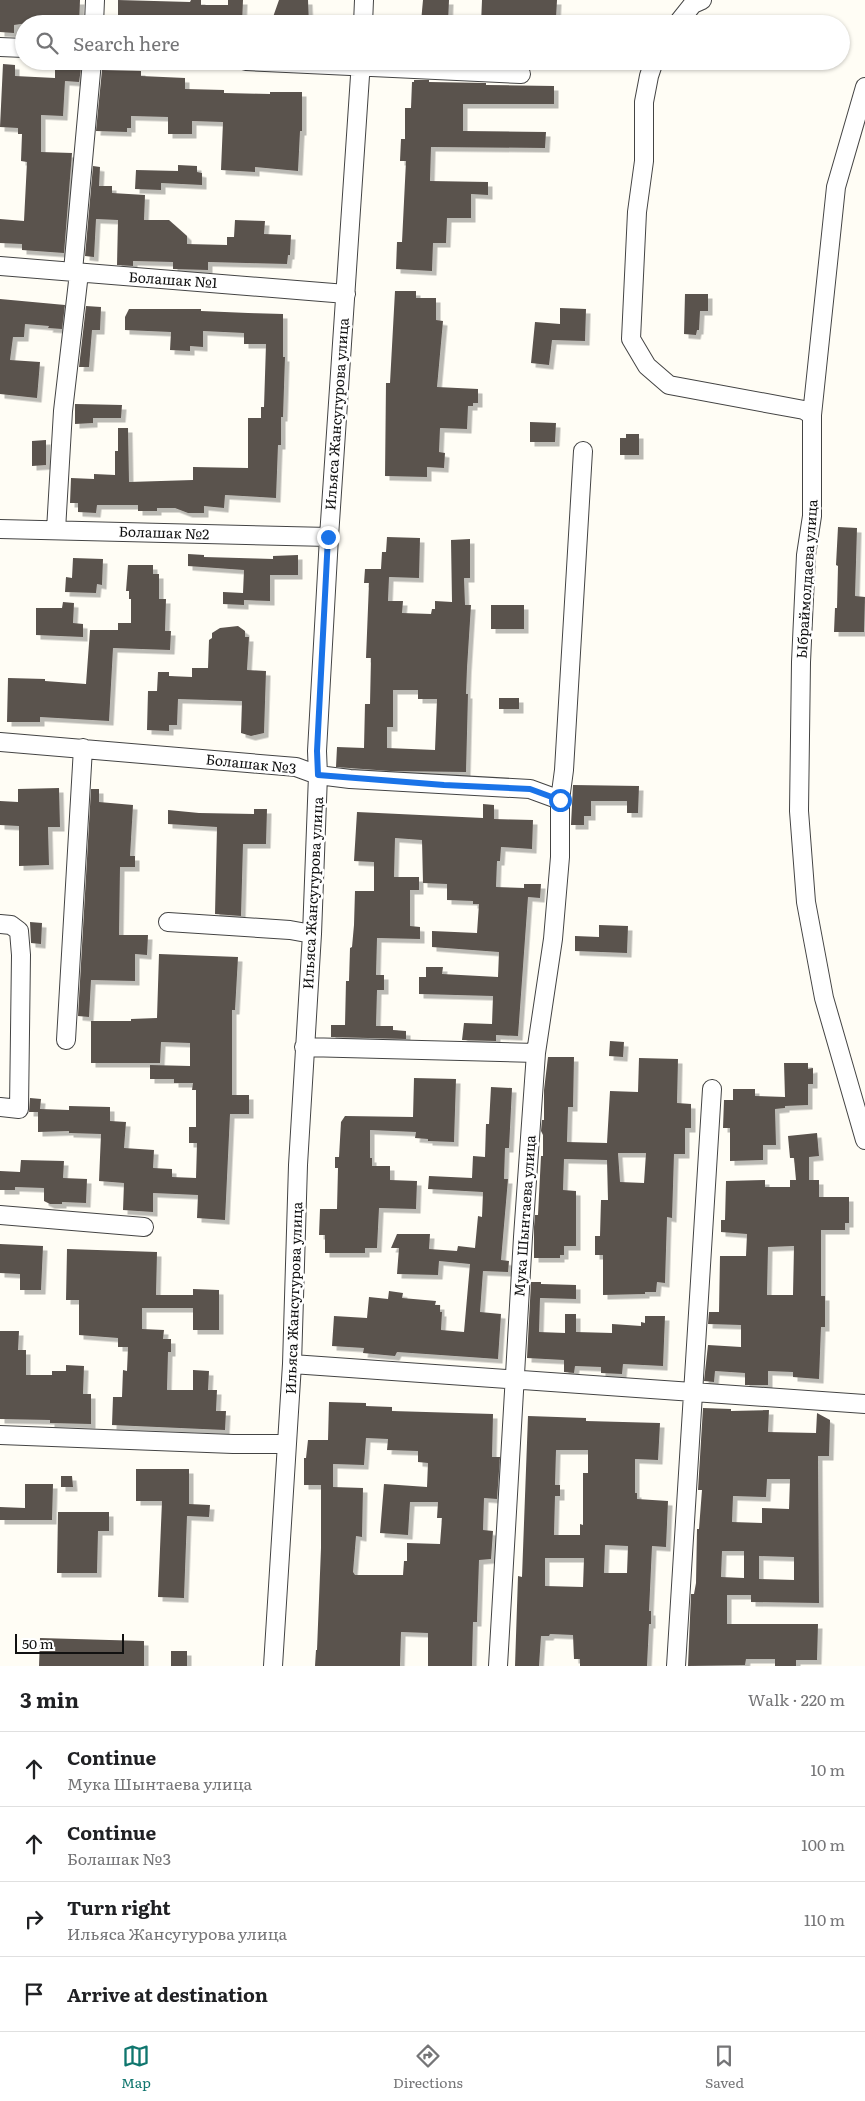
<!DOCTYPE html>
<meta charset="utf-8">
<style>
:root{--surface:#fff;--page:#f6f6f6;--text:#202124;--muted:#757577;--line:#e0e0e0;--accent:#0f766e}
body{margin:0;font-family:Literata,serif;background:var(--page);color:var(--text)}
.scale{position:absolute;left:15px;bottom:12px;width:109px;box-sizing:border-box;padding-left:5px;border:2px solid #111;border-top:0;font-size:14px;line-height:18px;white-space:nowrap;color:#111;-webkit-text-stroke:4px #fff;paint-order:stroke}
.stop{position:absolute;width:15px;height:15px;margin:-11px;border:4px solid #1a73e8;border-radius:50%;background:#fff}
.stop.end{background:#1a73e8;border-color:#fff;box-shadow:0 1px 5px #0008}
.list{margin:0;padding:0;list-style:none}
h2{display:flex;justify-content:space-between;align-items:center;height:65px;margin:0;padding:0 20px;font-size:21px}
h2 small{font-size:16px;font-weight:400;color:var(--muted)}
.list li{display:grid;grid-template-columns:32px 1fr auto;gap:15px;align-items:center;box-sizing:border-box;height:75px;padding:0 20px;border-top:1px solid var(--line)}
.list b{display:block;font-size:19px;white-space:nowrap}
.list p{margin:0;font-size:16px;white-space:nowrap;color:var(--muted)}
.list em{font-size:16px;font-style:normal;color:var(--muted)}
.icon{flex:none;width:28px;height:28px;fill:none;stroke:currentColor;stroke-width:2;stroke-linecap:round;stroke-linejoin:round}
.map{position:relative;flex:none;width:865px;height:1666px;overflow:hidden}
.search{position:absolute;background:var(--surface);box-shadow:0 1px 4px #0004;left:15px;right:15px;top:15px;height:55px;display:flex;align-items:center;gap:12px;box-sizing:border-box;padding:0 18px;border-radius:28px;color:var(--muted);font-size:19px}
.sheet{height:365px;background:var(--surface)}
nav{display:flex;justify-content:space-around;align-items:center;box-sizing:border-box;height:70px;border-top:1px solid var(--line);background:var(--surface);font-size:14px;color:var(--muted)}
nav a{display:grid;justify-items:center;gap:2px}
nav .on{color:var(--accent)}
.map>svg:first-child{display:block}
</style>
<div class="map">
<svg width="865" height="1666" viewBox="0 0 865 1666">
<defs>
<filter id="shadow"><feDropShadow dx="4.5" dy="4.5" stdDeviation="0" flood-color="#0004"/></filter>
</defs>
<rect width="100%" height="100%" fill="#fffdf5"/>
<path fill="#5a524d" fill-rule="evenodd" filter="url(#shadow)" d="M0,0h80l-1,24 -51,-1 -14,2v8l-14,-1z
M118,0l72,2 1,-2h10v5h27v-5h15l-1,24h-120v-4h-4z
M279,0h29l1,24h-36v-7z
M423,0h26l-1,23 -27,-1z
M482,0h75l-1,18 -8,-1 -1,7h-66z
M3,64l12,1v11l40,2v-13l22,1v3h4l-2,13 -14,-1 -2,35 -22,-1v37l31,1 -8,100 -42,-3v-6l-22,-1v-24l24,2 3,-59 -6,-1 1,-27h-4v-6l-18,-1z
M102,70l39,1v5l44,2v11l39,1v3l46,1v-2h32v39h-2l-2,40 -43,-4v5l-34,-2 2,-48 -31,-1v13h-24v-17l-37,-1v12h-4v4l-31,-1z
M414,80h15v2l57,1v2l68,1v18h-91v27l83,1 -1,16 -114,-1 -1,34 58,1v13l-17,-1v24h-24l-1,25h-13l-1,28 -36,-2 1,-27h5l4,-81h-6l1,-22h4v-31h6l1,-26h2z
M178,165l19,1v6l5,1v12l-41,-2v7l-26,-1 1,-19 42,1z
M93,166l7,1 -1,19h13v7l33,2 -1,25h25l18,16v8l40,1v-8h7l1,-17 30,1 -1,13 27,1 -1,20h-2l-1,9 -79,-2v8l-35,-1v-7l-40,-1v5l-16,-1 1,-45 -22,-1 -2,38 -9,-1z
M395,291h21v7h20v22l7,1 -6,66 41,2v14h-5v3h-5l-1,23 -27,-1 -1,24 6,1 -1,15 -17,-1v10l-42,-1 1,-93h4z
M685,294h23v17h-8l-1,19h-2l-1,5 -12,-1z
M0,299l65,6 -3,24 -14,-1 1,-2 -24,-2 -1,13h-11l-3,23 30,2 -3,36 -37,-4z
M86,306l15,1 -1,23h-8l-3,37h-10z
M560,308l26,1 -1,32 -33,-1 -3,25 -18,-2 4,-41 25,2z
M129,309h72v2l47,2 35,1v43h2l-2,60h-2v28h-3l-2,53 -51,-3 -1,13 -20,-2v7h-16l-13,-5h-18v3h-19v-6h-41l-1,8 -18,-1v-9h-8l1,-25 23,1v-5l21,1v-24h3v-23h10l1,54 64,-2v-13l55,1v-50h13v-11h3l2,-63h-22v-11l-41,-2v16l-13,-1v5l-20,-1 1,-18 -46,-2v-13z
M75,404l47,1 -1,13h-28v5l-18,1z
M530,422l26,1 -1,19h-25z
M626,434h13v21h-19v-17h6z
M46,440v25l-14,1v-25z
M838,527l19,1 -2,68 10,1 -1,35h-30l1,-24h2l1,-42 -2,-1z
M387,537l33,1 -1,40 -30,-1 -1,24h15l-1,12 29,1 1,-5h3v-8l17,1 -1,-62 19,-1v39h-6l1,27h6l-4,63 -1,26h2l-2,78 -76,-1 -54,-4 1,-20 27,1 1,-44h5l1,-46h-5l3,-75h-5l1,-14h16l1,-17h4zM393,690h25v9h19l-2,51 -48,-2v-21h6z
M188,554l16,1v2l69,2v-3l25,-1v20h-28v26l-26,-1v5l-21,-1v-12l20,1 1,-23 -56,-4z
M73,558l30,1 -1,26 -5,-1 -1,9 -31,-1 1,-15 6,1z
M128,565h25v9h6v25h7l-1,32h6l-1,19 -57,-2 -4,73 -69,-4v5h-33l1,-44 37,1v2l41,3 4,-54h28v-7h13v-24h-2v-8h-3z
M63,602l11,1 -1,20 10,1v13l-47,-2v-27h26z
M491,605h33v24h-33z
M238,626l7,5v6h4l-2,33 19,1 -2,62 -13,3 -10,-3 1,-32 -64,-2 -1,26h-8v6l-22,-1 1,-39h9l1,-19h11v4l23,1v-9h16l1,-28 3,-2v-5l8,-5z
M499,698h20v11h-20z
M573,785l66,1 -1,27h-11v-12h-36v15h-7v9h-13z
M59,788l1,39h-12l1,38 -30,1v-40l-19,-1v-24l18,1v-13z
M91,789h8v13l34,3 -3,51h5v11h-15l-1,68h29l-1,20 -12,-1v27l-44,-1 -2,37 -11,-1z
M483,804l11,1v14l39,1 -1,29 -31,-2 -1,14h-3l-1,26 28,1v-4h17l-1,14 -12,-1 -10,139 -22,-1v6l-34,-1 2,-17 28,1 1,-28 -74,-2v-17h7v-10h17l-1,7 56,3 1,-25 -67,-5v-16l45,2 2,-29h-6v-3l-26,-1v-16l-24,-1 -1,-43 -27,-2 -1,39h25v13h-9v36l10,1v12l-43,-1 -1,37h8v15h-7l-1,36h17v4l13,1v8l-75,-2v-12h14l1,-44h3l1,-33 2,-1 2,-22 1,-34h19v-29l-20,-1 3,-49 126,6z
M254,809h13l-1,35h-23l-2,72 -26,-2 2,-87 -49,-3v-14l31,3 55,1z
M30,922l12,1 -1,21 -10,-1z
M599,925l29,1 -1,27 -52,-2v-15l24,1z
M159,954l79,3 -3,53h-3v85h17v19h-19l-5,106 -28,-2 1,-23 -45,-2v19l-30,-2 1,-27 -25,-2 2,-47 -32,-1v-2l-31,1v-20h-9l1,-14 11,1 -1,10 29,1v-4l41,1v14l16,1 -2,26 30,2 -1,18 19,1v8l24,1 1,-35h-8v-16h7v-37h-4l1,-7h-19v-4h-24v-14l40,1v-23l-29,-1 -1,21h-69v-42h40v-2l26,-1z
M610,1041l14,1 -1,15 -14,-1z
M548,1057h26l-1,50h-5l-1,35 40,1 3,-52 28,1 1,-34 39,1 -1,44 14,1v24h-6v26h-11l-2,64 -5,-1 -2,66 -8,-1 -1,10h-11v2l-42,1v-40h-8v-19h5l1,-36h7l-1,-40 -43,-1 -1,31 13,1v55h-12v9h-4v3h-26v-31l1,-12h3l3,-59h2v-21l-2,-4 1,-11h2v-30zM618,1153h28l-2,30 -24,-1z
M784,1063h24v6l5,-1v16h-5v21l-23,1v2l-10,1 1,36h-13v15l-33,1v-33h-7l1,-28h9v-11h22v7l30,1z
M414,1078l42,1 -2,63 -26,-1v-2l-13,-1 1,-6 -46,-2v28h2v8h18v14l27,1 -1,28 -37,-1 -2,40h-12v5h-40v-18h-6l1,-26h17l1,-41h-3v-11h4l2,-35 4,-6 68,1z
M491,1087l21,1 -3,60h-4l-1,31h4l-7,81 8,1 -1,11 -25,-1 -3,41 21,2 -3,45 -101,-7 -2,4 -32,-3 1,-5 -32,-2 2,-30 33,2 2,-21 19,2 1,-8 14,2 -1,5 34,3 -1,4h5v7h2l-1,18 23,2 6,-68 -31,-3 -1,14 -41,-1 2,-26h-8l6,-14h33l-1,15 28,2 1,-5 17,2 3,-32 4,1 1,-25 -55,-3 1,-13 43,2 1,-22 12,1 1,-33h3z
M817,1133l2,23 -10,1v23h10v17h30v26h-4v7h-24v66h4v31h-4l-2,52 -26,-2v-5l-25,-1v14h-23v-12l-30,-2 -1,11 -10,-1 4,-36 33,2v-22l-33,-1 1,-12h10l1,-56h26l1,-22 -26,-2v-12h4l1,-39 39,-1v7h25v-7h6l-2,-22h-4l-2,-22zM794,1246l-1,49h-26l1,-48z
M21,1160l43,1 -1,17 24,1 -1,24 -24,-1v2h-12l-6,-3v-13l-29,-1v3h-15v-19l20,1z
M0,1244l43,2 -2,44h-21v-16l-20,-1z
M67,1249l90,3 -1,43h37v-6l26,1v40h-26v-22h-51v21l22,1 -1,9h8v13h-3l-1,38h26v-20l16,1 -1,19h9l-1,21h10l-1,19 -113,-5 1,-28h9l1,-27 4,1 1,-24h-10v-9l-39,-3v-35h-13z
M531,1282h10v2l35,1v14l-36,-1 -1,34 26,1v-19h11v18l36,1v-9l29,2v-4l4,1v-7h20l-2,50 -40,-2 -1,10 -21,-1v-6l-26,-1 -1,7 -10,-1v-12l-37,-2z
M0,1331h19l-1,19h8v25h26v-4h14v-6l18,1 -1,28h8v30l-41,-1v-3l-50,-1z
M329,1402l37,1v3l26,1v4l101,3 -1,43h8l-3,42 -13,-1 -1,32 10,1 -2,28 -12,1 -2,62h-4l-1,44h-44v-33l-27,-1 -1,34h-85l1,-16h1l4,-102v-63h-17v-27h2l2,-18h20zM366,1438l22,1 -1,11 31,1v11l10,1 -1,24 -43,-3 -4,49 28,2 2,-33h28l-1,16h5l-2,26 -33,-1v18h-3l-1,14h-48l-2,-3 3,-36 6,1 1,-49 -30,-1v-23l31,1z
M703,1408l28,1v2l38,-1 -1,22 48,1 1,-20 13,7 -1,36h-11l1,147 -68,-1v-7h-24v29h91l-1,36h-21v6h-21v-7h-29l-1,6 -57,1 3,-72h3l2,-11 1,-54h2l3,-39h-4zM767,1479h23l-1,30 -27,-1v15l-30,-1 1,-26 33,1zM722,1551h22v27l-23,-1zM759,1556l35,1v23l-35,-1z
M528,1416l58,2v3l74,2 -2,37 -23,-1v34h2v6l31,2 -2,46 -14,-1 -3,65h2v13h-2l-2,42h-67v-7h-6l-1,-24 -23,-1 -1,2h-8l-2,30h-24l3,-90 4,1zM556,1450h32v23h-5v52l-3,-1v11h-26l1,-39h5v-11h-5zM605,1545l23,1 -1,27h-23zM545,1558h39l-1,29 -38,-1z
M136,1469h53v35l21,1 -1,12 -22,-1 -3,82 -26,-1 4,-96h-26z
M61,1476h11l1,11h-12z
M25,1484h28l-1,36h-52v-13l25,1z
M58,1512h51v19h-11l-1,42h-40z
M40,1638l104,3v25h-105z
M171,1651h16v15h-16z"/>
<g fill="none" stroke-linecap="round" stroke-linejoin="round">
<g stroke="#444" stroke-width="20">
<path id="minor" d="M94,24l1,-24
M363,24l1,-24
M677,24l16,-20 9,-4
M0,47l24,1
M246,61l275,13
M654,61l-5,15 -5,26v59l-7,51 -6,127 16,27 22,19 135,25 8,5
M865,87l-29,100 -24,228v101l-6,39 -5,107 -2,149 7,91 18,96 41,142
M0,266l346,28
M73,271l19,-210
M0,529l329,8
M56,530l7,-119 16,-138
M0,742l296,25 22,8 32,4 180,10 30,11v57l-7,82 -17,114 -13,184 -25,429
M560,800l4,-30 19,-319
M168,922l122,8 22,4
M0,924l11,1 8,6 2,24 -2,154 -19,-2
M66,1040l17,-292
M304,1047l232,6
M0,1215l144,12
M292,1364l573,40
M0,1435l233,9h54
M273,1666l19,-302 6,-199 14,-231 6,-159 -1,-24 12,-214 32,-476
M676,1666l36,-577"/>
</g>
<use href="#minor" stroke="#fff" stroke-width="18"/>
</g>
<g fill="none" stroke-linecap="round" stroke-linejoin="round">
<path stroke="#1a73e8" stroke-width="6" d="M328,537l-11,214 1,24 126,10 86,4 30,11"/>
</g>
<g text-anchor="middle" stroke-width="5" stroke-linejoin="round" paint-order="stroke">
<g font-size="14" fill="#111" stroke="#fff">
<text transform="translate(173 280) rotate(4)" y="5">Болашак №1</text>
<text transform="translate(337 414) rotate(-86)" y="5">Ильяса Жансугурова улица</text>
<text transform="translate(164 533) rotate(2)" y="5">Болашак №2</text>
<text transform="translate(807 579) rotate(-86)" y="5">Ыбраймолдаева улица</text>
<text transform="translate(251 764) rotate(6)" y="5">Болашак №3</text>
<text transform="translate(313 893) rotate(-87)" y="5">Ильяса Жансугурова улица</text>
<text transform="translate(525 1216) rotate(-86)" y="5">Мука Шынтаева улица</text>
<text transform="translate(294 1298) rotate(-88)" y="5">Ильяса Жансугурова улица</text>
</g>
</g>
</svg>
<div class="scale">50 m</div>
<div class="stop" style="left:560px;top:800px"></div>
<div class="stop end" style="left:328px;top:537px"></div>
<div class="search"><svg class="icon" aria-label="search" viewBox="0 0 24 24"><circle cx="10" cy="10" r="6"/><path d="M15 15l6 6"/></svg>Search here</div>
</div>
<section class="sheet">
<h2>3 min<small>Walk · 220 m</small></h2>
<ul class="list">
<li><svg class="icon" aria-label="ahead" viewBox="0 0 24 24"><path d="M12 20V5M6 11l6-6 6 6"/></svg><div><b>Continue</b><p>Мука Шынтаева улица</p></div><em>10 m</em></li>
<li><svg class="icon" aria-label="ahead" viewBox="0 0 24 24"><path d="M12 20V5M6 11l6-6 6 6"/></svg><div><b>Continue</b><p>Болашак №3</p></div><em>100 m</em></li>
<li><svg class="icon" aria-label="right" viewBox="0 0 24 24"><path d="M7 20v-9h11M14 6l5 5-5 5"/></svg><div><b>Turn right</b><p>Ильяса Жансугурова улица</p></div><em>110 m</em></li>
<li><svg class="icon" aria-label="arrive" viewBox="0 0 24 24"><path d="M6 21V4h12l-3 4 3 4H6"/></svg><div><b>Arrive at destination</b></div></li>
</ul>
</section>
<nav>
<a class="on"><svg class="icon" aria-label="map" viewBox="0 0 24 24"><path d="M3 6l6-2 6 2 6-2v14l-6 2-6-2-6 2zM9 4v14M15 6v14"/></svg>Map</a>
<a><svg class="icon" aria-label="directions" viewBox="0 0 24 24"><path d="M12 3l9 9-9 9-9-9zM9 14v-3h6M13 9l2 2-2 2"/></svg>Directions</a>
<a><svg class="icon" aria-label="saved" viewBox="0 0 24 24"><path d="M7 4h10v16l-5-4-5 4z"/></svg>Saved</a>
</nav>
